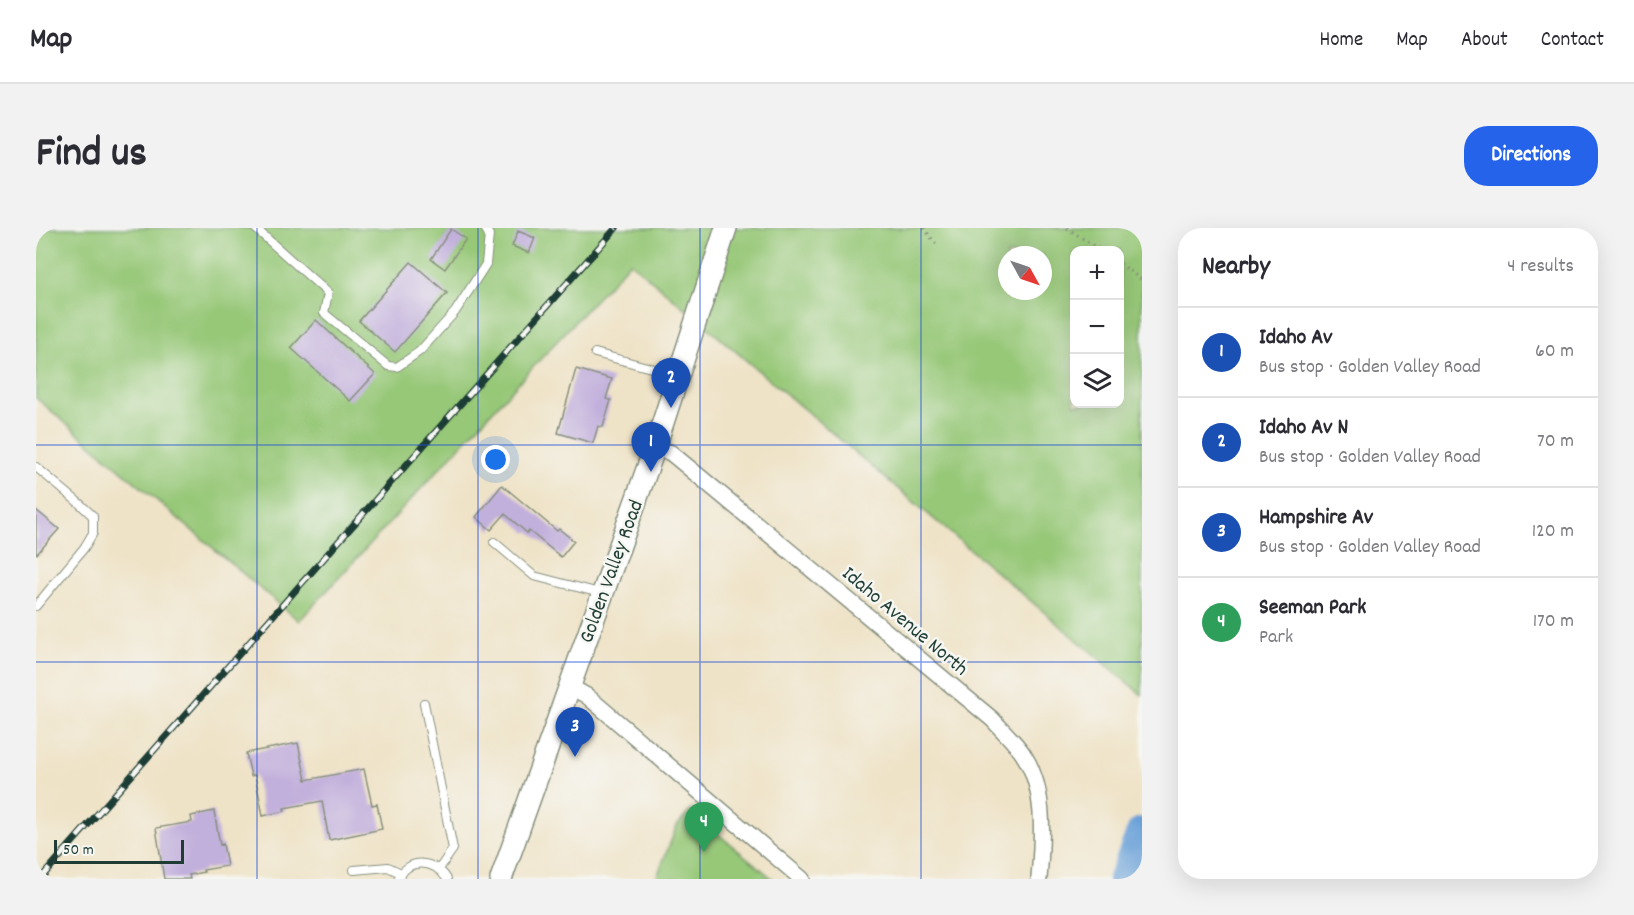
<!DOCTYPE html>
<meta charset="utf-8">
<style>
:root{--surface:#fff;--page:#f2f2f3;--text:#2b2b33;--muted:#7c7c81;--line:#e1e1e2;--accent:#2563eb}
body{margin:0;font-family:Dekko,sans-serif;background:var(--page);color:var(--text)}
.controls{position:absolute;right:18px;top:18px;display:grid;overflow:hidden;border-radius:12px;box-shadow:0 6px 24px #0002}
.controls button{width:54px;height:54px;display:grid;place-items:center;padding:0;border:0;border-bottom:2px solid var(--line);background:var(--surface);color:var(--text);font:30px sans-serif}
.compass{position:absolute;left:962px;top:18px;width:54px;height:54px;border-radius:50%;background:var(--surface);box-shadow:0 6px 24px #0002;rotate:130deg}
.scale{position:absolute;left:18px;bottom:15px;width:130px;box-sizing:border-box;padding-left:6px;border:3px solid #1f3d34;border-top:0;font-size:16px;line-height:21px;white-space:nowrap;color:#1f3d34;-webkit-text-stroke:4px #f6f6f2;paint-order:stroke}
.you{position:absolute;left:460px;top:232px;width:21px;height:21px;margin:-15px;border:4px solid #fff;border-radius:50%;background:#1a73e8;box-shadow:0 0 0 9px #1a73e833}
.badge{display:grid;place-items:center;width:39px;height:39px;border-radius:50%;background:var(--accent);color:#fff;font-size:20px;font-weight:700}
.pin{position:absolute;translate:-50% -50px;filter:drop-shadow(0 2px 3px #0008)}
.pin::after{content:'';position:absolute;top:32px;width:21px;height:18px;background:inherit;clip-path:polygon(0 0,100% 0,50% 100%)}
.list{margin:0;padding:0;list-style:none}
h2{display:flex;justify-content:space-between;align-items:center;height:78px;margin:0;padding:0 24px;font-size:26px}
h2 small{font-size:20px;font-weight:400;color:var(--muted)}
.list li{display:grid;grid-template-columns:39px 1fr auto;gap:18px;align-items:center;box-sizing:border-box;height:90px;padding:0 24px;border-top:2px solid var(--line)}
.list b{display:block;font-size:22px;white-space:nowrap}
.list p{margin:0;font-size:20px;white-space:nowrap;color:var(--muted)}
.list em{font-size:20px;font-style:normal;color:var(--muted)}
.icon{flex:none;width:33px;height:33px;fill:none;stroke:currentColor;stroke-width:2;stroke-linecap:round;stroke-linejoin:round}
.map{position:relative;flex:none;width:1106px;height:651px;overflow:hidden;border-radius:24px}
header{display:flex;align-items:center;gap:36px;box-sizing:border-box;height:84px;padding:0 30px;background:var(--surface);border-bottom:2px solid var(--line)}
header strong{font-size:28px}
nav{display:flex;gap:33px;margin-inline-start:auto;font-size:21px}
.intro{display:flex;align-items:center;justify-content:space-between;box-sizing:border-box;height:144px;padding:0 36px}
h1{margin:0;font-size:42px}
.button{padding:15px 27px;border-radius:24px;background:var(--accent);color:#fff;font-size:21px;font-weight:700}
main{display:flex;gap:36px;padding:0 36px}
aside{flex:1;background:var(--surface);border-radius:24px;box-shadow:0 6px 24px #0002}
.map>svg:first-child{display:block}
</style>
<header>
<strong>Map</strong>
<nav><a>Home</a><a>Map</a><a>About</a><a>Contact</a></nav>
</header>
<div class="intro"><h1>Find us</h1><a class="button">Directions</a></div>
<main>
<div class="map">
<svg width="1106" height="651" viewBox="0 0 1106 651">
<rect width="100%" height="100%" fill="#f6f6f2"/>
<filter id="ink" filterUnits="userSpaceOnUse"><feTurbulence type="fractalNoise" baseFrequency=".0167" numOctaves="2"/><feDisplacementMap in="SourceGraphic" scale="12" xChannelSelector="R" yChannelSelector="G"/><feConvolveMatrix kernelMatrix="1 2 1 2 8 2 1 2 1" color-interpolation-filters="sRGB"/></filter>
<filter id="wash" filterUnits="userSpaceOnUse"><feTurbulence type="fractalNoise" baseFrequency=".008" numOctaves="4" result="noise"/><feDisplacementMap in="SourceGraphic" scale="24" xChannelSelector="R" yChannelSelector="G"/><feGaussianBlur stdDeviation="1.35" result="paint"/><feColorMatrix in="noise" values="0 0 0 0 0 0 0 0 0 0 0 0 0 0 0 0 0 1.4 0 .05"/><feComposite in="paint" operator="in"/></filter>
<g filter="url(#wash)">
<rect width="100%" height="100%" fill="#efe3c7"/>
<path fill="#97c878" stroke="#5b8256" stroke-width="1.5" fill-rule="evenodd" d="M0,0h1106v467l-512,-433 -331,359 -263,-223zM1038,22h46v154h-46zM971,27h36v36h-36z
M654,583l83,68h1h-118l21,-53z"/>
<g fill="none" stroke-linecap="round" stroke-linejoin="round">
<path stroke="#6ba1d8" stroke-width="32" d="M1088,651l18,-46"/>
</g>
<g id="blocks">
<path fill="#c2b0dc" d="M415,1l15,10 -21,30 -14,-10z
M482,3l17,7 -6,15 -17,-7z
M375,34l36,31 -52,59 -36,-31z
M280,92l59,54 -25,27 -59,-53z
M540,141l36,10 -6,20 5,1 -8,27 -5,-1 -5,17 -35,-10z
M466,257l55,46 2,-2 15,12 -13,16 -32,-26 -2,2 -22,-19 -14,16 -15,-13z
M0,282l23,19 -22,25 -1,-1z
M262,515l8,37 58,-11 8,36 5,-1 5,25 -53,11 -7,-39 -38,7 1,3 -22,5 -8,-41 -4,1 -5,-23z
M178,583l6,34 3,-1 4,22 -24,4 1,2 -15,3 1,4h-26l-8,-51 36,-6 -1,-6z"/>
</g>
</g>
<g filter="url(#ink)">
<use href="#blocks" fill-opacity="0" stroke="#87907e" stroke-width="1.5"/>
<g fill="none" stroke-linecap="round" stroke-linejoin="round">
<g stroke="#87907e" stroke-width="10">
<path id="lane" d="M219,0l73,65 -4,20 64,53 9,1 23,-16 35,-39 31,-48 3,-29 -4,-7
M559,125l82,22
M0,239l43,36 14,13v17l-9,15 -48,58
M458,314l40,34 66,17
M388,475l29,146 -14,20
M318,642l34,-3 13,6
M362,651c11,-22 37,-19 49,0"/>
</g>
<g stroke="#87907e" stroke-width="18">
<path id="street" d="M619,219l16,6 321,266c10,11 23,23 31,35 24,36 19,85 16,125
M533,458l18,10 215,183"/>
</g>
<g stroke="#87907e" stroke-width="24">
<path id="secondary" d="M465,651l154,-432 71,-219"/>
</g>
<path stroke="#87907e" stroke-width="3" stroke-dasharray="1.5 4.5" stroke-linecap="butt" d="M888,0l14,19
M1031,0l33,22
M1084,36l22,16"/>
<use href="#lane" stroke="#fff" stroke-width="8"/>
<use href="#street" stroke="#fff" stroke-width="15"/>
<use href="#secondary" stroke="#fff" stroke-width="21"/>
<g stroke="#1f3d34" stroke-width="7">
<path id="rail" d="M4,651l576,-651"/>
</g>
<use href="#rail" stroke="#f6f6f2" stroke-width="4.5" stroke-dasharray="14" stroke-linecap="butt"/>
</g>
</g>
<path fill="none" stroke="#1d4ed8" stroke-width="1.5" stroke-opacity="0.55" d="M221,0v651M442,0v651M664,0v651M885,0v651M0,217h1106M0,434h1106"/>
<g text-anchor="middle" stroke-width="5" stroke-linejoin="round" paint-order="stroke">
<g font-size="21" fill="#1f3d34" stroke="#f6f6f2">
<text transform="translate(574 343) rotate(-70)" y="7">Golden Valley Road</text>
<text transform="translate(870 392) rotate(40)" y="7">Idaho Avenue North</text>
</g>
</g>
</svg>
<div class="controls">
<button>+</button>
<button>−</button>
<button><svg class="icon" aria-label="layers" viewBox="0 0 24 24"><path d="M12 4l9 5-9 5-9-5zM3 14l9 5 9-5"/></svg></button>
</div>
<svg class="compass" viewBox="-18 -18 36 36"><path d="M0-13l5 13h-10z" fill="#e53935"/><path d="M0 13l5-13h-10z" fill="#7c7c81"/></svg>
<div class="scale">50 m</div>
<div class="you"></div>
<div class="pin badge" style="left:615px;top:244px;background:#1a4fb4">1</div>
<div class="pin badge" style="left:635px;top:180px;background:#1a4fb4">2</div>
<div class="pin badge" style="left:539px;top:529px;background:#1a4fb4">3</div>
<div class="pin badge" style="left:668px;top:624px;background:#2e9e5b">4</div>
</div>
<aside>
<h2>Nearby<small>4 results</small></h2>
<ul class="list">
<li><span class="badge" style="background:#1a4fb4">1</span><div><b>Idaho Av</b><p>Bus stop · Golden Valley Road</p></div><em>60 m</em></li>
<li><span class="badge" style="background:#1a4fb4">2</span><div><b>Idaho Av N</b><p>Bus stop · Golden Valley Road</p></div><em>70 m</em></li>
<li><span class="badge" style="background:#1a4fb4">3</span><div><b>Hampshire Av</b><p>Bus stop · Golden Valley Road</p></div><em>120 m</em></li>
<li><span class="badge" style="background:#2e9e5b">4</span><div><b>Seeman Park</b><p>Park</p></div><em>170 m</em></li>
</ul>
</aside>
</main>
